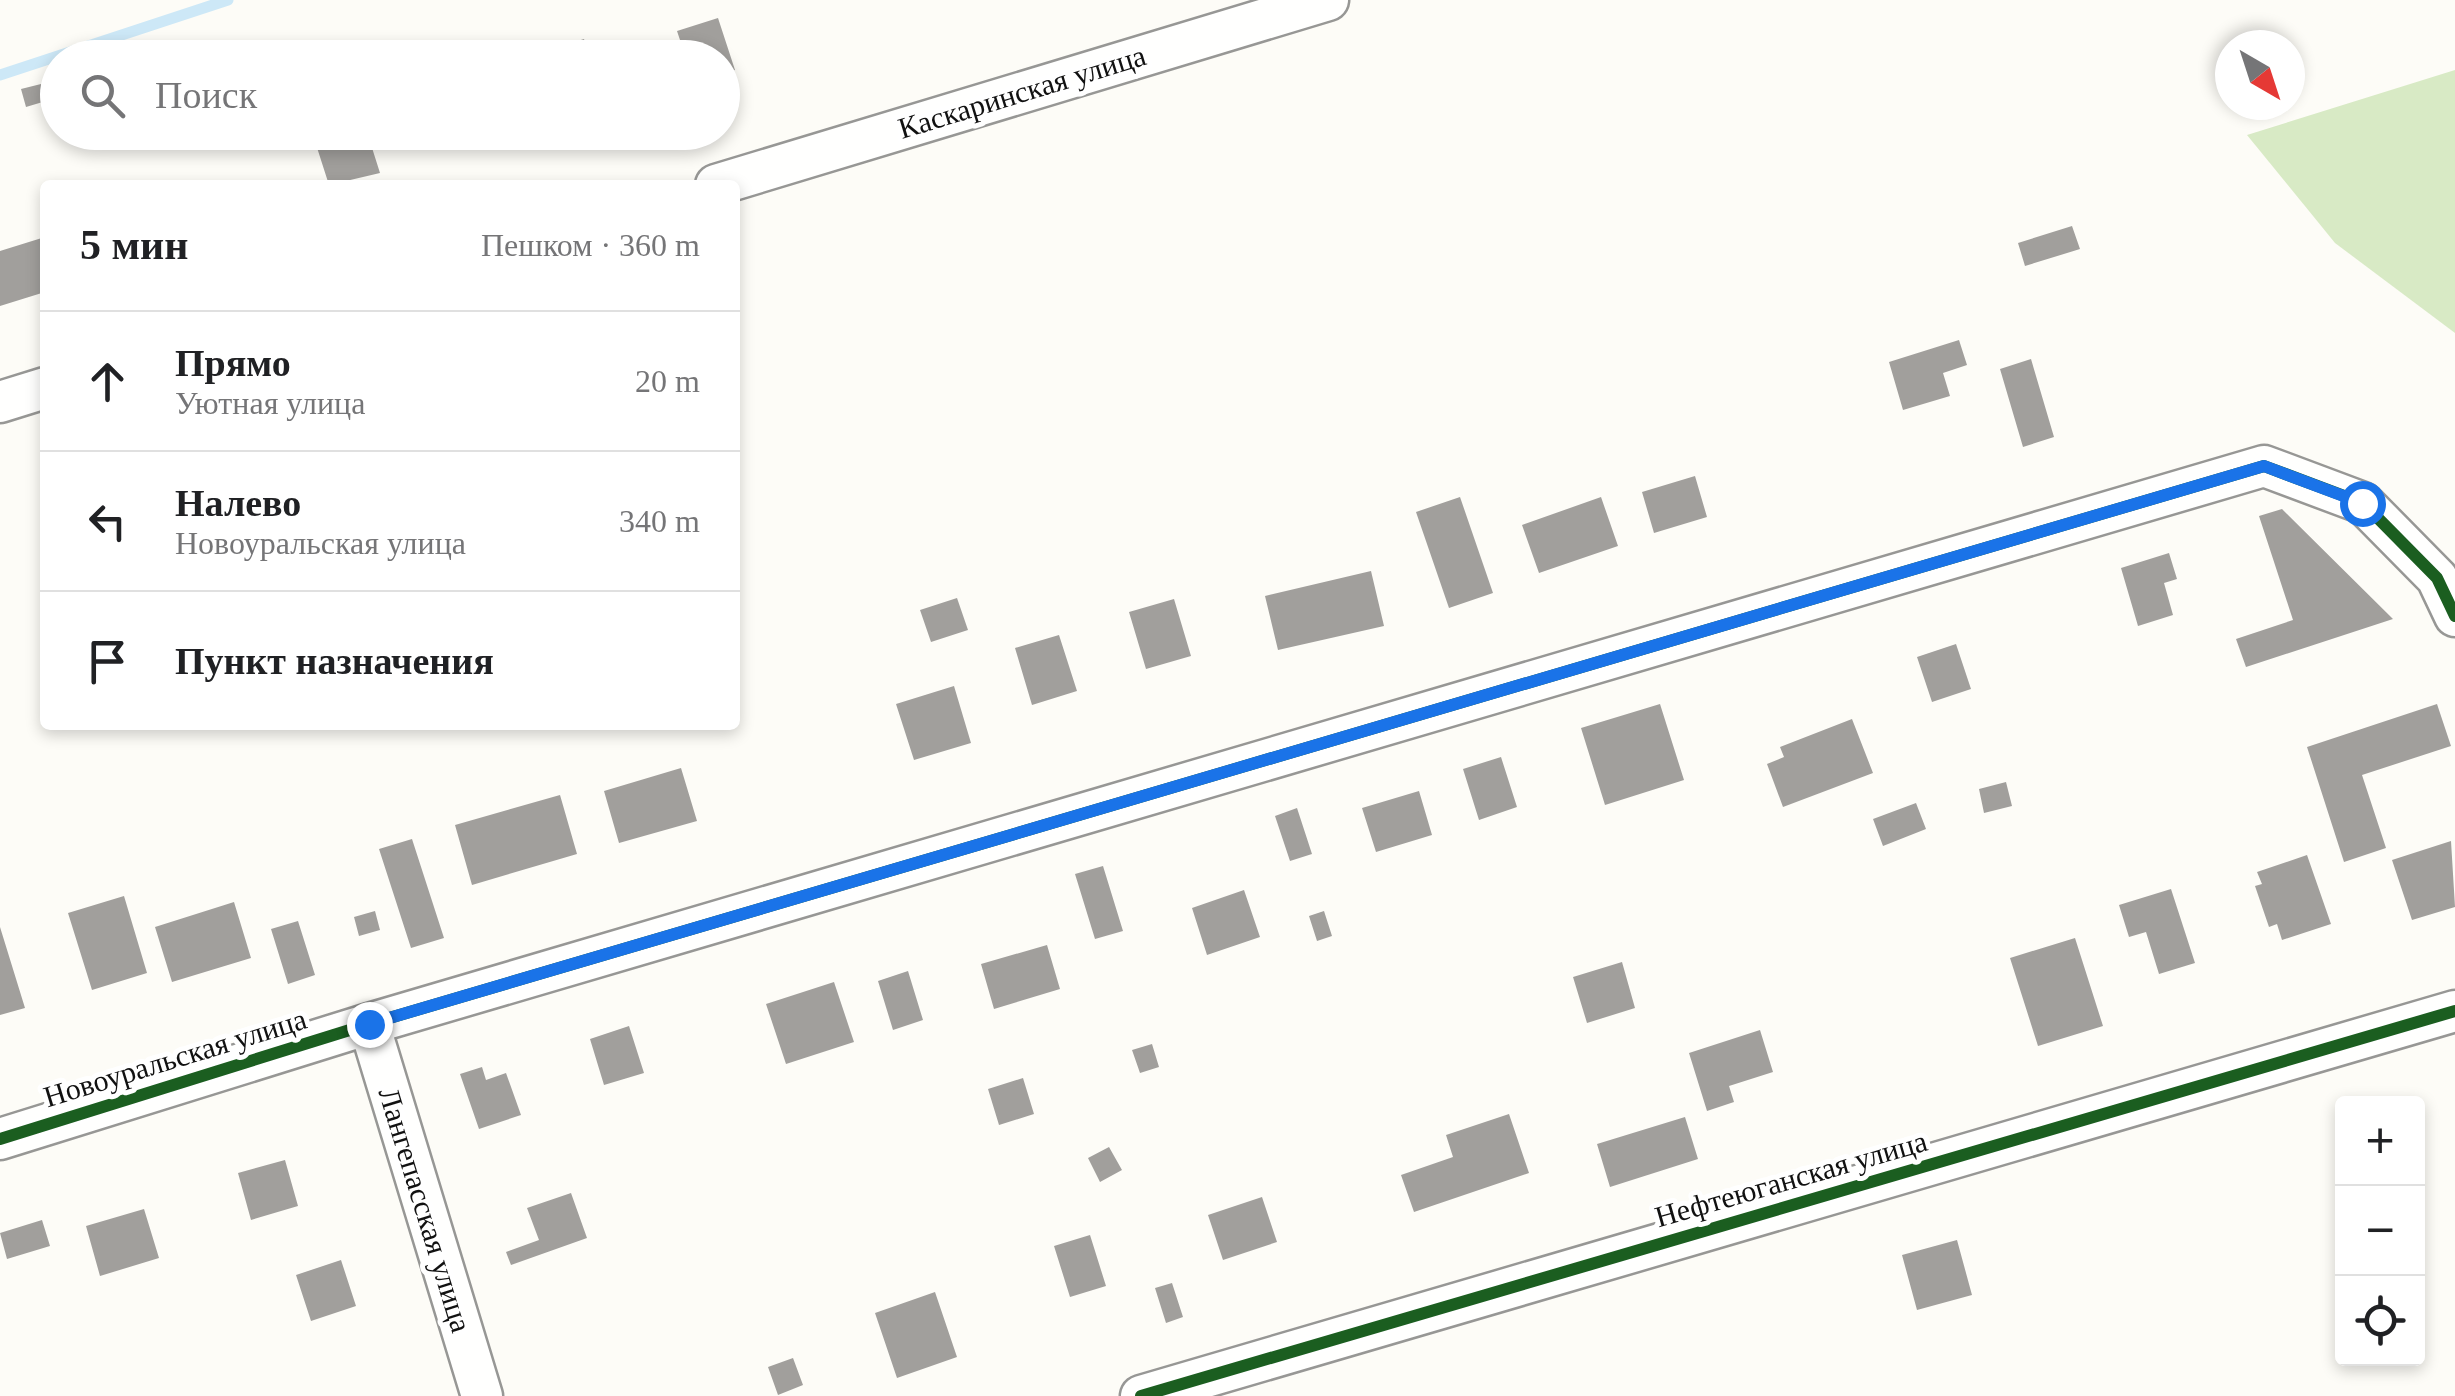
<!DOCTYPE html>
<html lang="ru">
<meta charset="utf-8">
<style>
:root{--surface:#fff;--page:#f6f6f6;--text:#202124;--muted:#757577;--line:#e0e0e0}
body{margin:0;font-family:"Times New Roman",serif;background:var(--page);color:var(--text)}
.controls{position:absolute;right:30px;bottom:30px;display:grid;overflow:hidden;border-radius:10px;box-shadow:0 5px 15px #0003}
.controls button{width:90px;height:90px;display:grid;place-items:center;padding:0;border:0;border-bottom:2px solid var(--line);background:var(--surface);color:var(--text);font:50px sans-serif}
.compass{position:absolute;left:2215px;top:30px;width:90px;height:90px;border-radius:50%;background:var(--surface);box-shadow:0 5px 15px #0003;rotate:141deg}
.stop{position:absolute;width:30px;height:30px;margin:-22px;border:8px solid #1a73e8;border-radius:50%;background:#fff}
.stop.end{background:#1a73e8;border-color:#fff;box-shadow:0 2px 10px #0008}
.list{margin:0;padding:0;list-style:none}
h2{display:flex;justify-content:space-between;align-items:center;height:130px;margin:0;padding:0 40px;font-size:42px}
h2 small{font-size:32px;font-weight:400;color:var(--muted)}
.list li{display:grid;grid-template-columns:65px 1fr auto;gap:30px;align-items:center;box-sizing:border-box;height:140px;padding:0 40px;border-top:2px solid var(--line)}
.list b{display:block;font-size:38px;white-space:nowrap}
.list p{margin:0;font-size:32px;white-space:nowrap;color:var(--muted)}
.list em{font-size:32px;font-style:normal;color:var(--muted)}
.icon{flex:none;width:55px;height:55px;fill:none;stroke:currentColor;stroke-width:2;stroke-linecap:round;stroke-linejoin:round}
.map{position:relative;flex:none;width:2455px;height:1396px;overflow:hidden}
.search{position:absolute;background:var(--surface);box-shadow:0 5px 15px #0003;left:40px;top:40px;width:700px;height:110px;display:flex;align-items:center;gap:25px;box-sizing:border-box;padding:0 35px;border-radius:55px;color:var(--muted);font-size:38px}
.panel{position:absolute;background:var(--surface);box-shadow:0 5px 15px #0003;left:40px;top:180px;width:700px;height:550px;border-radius:10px}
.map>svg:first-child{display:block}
</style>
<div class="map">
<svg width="2455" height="1396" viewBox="0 0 2455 1396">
<rect width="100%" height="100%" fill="#fdfcf7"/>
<path fill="#d8eac5" d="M2455,70v263l-120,-90 -88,-108z"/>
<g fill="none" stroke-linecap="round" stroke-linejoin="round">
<path stroke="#cde8f7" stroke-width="11" d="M0,75l228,-75"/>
</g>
<path fill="#a19f9c" d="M718,18l17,52 -13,4v-16h-36l-9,-27z
M584,39l6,19h-48l-2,-5z
M41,84l5,17 -20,6 -5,-18z
M312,132h55l13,41 -51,12z
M453,132h49v1l-44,15z
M2072,226l8,23 -55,17 -7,-23z
M45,237v55l-45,14v-55z
M1959,340l8,25 -24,8 7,23 -47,14 -14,-48z
M2031,359l23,78 -31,10 -23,-78z
M1695,476l12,41 -53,16 -12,-41z
M1460,497l33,96 -44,15 -33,-96z
M1601,497l17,49 -79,27 -17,-48z
M2282,509l111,110 -147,48 -10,-28 57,-19 -34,-104z
M2169,553l8,26 -13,4 9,32 -35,11 -17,-58z
M1371,571l13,55 -106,24 -13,-54z
M957,598l11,32 -37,12 -11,-32z
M1174,599l17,57 -45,13 -17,-57z
M1059,635l18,56 -45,14 -17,-57z
M1956,644l15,45 -39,13 -15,-45z
M954,686l17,57 -57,17 -18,-56z
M1660,704l24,76 -79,25 -24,-77z
M2437,704l14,42 -89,29 24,73 -42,14 -37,-115z
M1852,719l21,54 -90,34 -16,-43 17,-7 -4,-10z
M1501,757l16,50 -38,13 -16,-51z
M681,768l16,53 -78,22 -15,-52z
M2006,782l6,24 -28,7 -5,-24z
M1419,791l13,44 -56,17 -14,-44z
M560,795l17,59 -105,31 -17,-60z
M1916,803l10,26 -43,17 -10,-27z
M1297,808l15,46 -22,7 -15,-45z
M412,839l32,99 -33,10 -32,-99z
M2451,841l4,66 -43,13 -20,-60z
M2307,855l24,69 -49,16 -5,-16 -8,3 -14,-41 7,-2 -5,-12z
M1103,866l20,65 -28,8 -20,-65z
M2171,889l24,74 -36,11 -13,-42 -17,5 -10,-32z
M1244,890l16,47 -53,18 -15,-47z
M124,896l23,77 -55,17 -24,-77z
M234,902l17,56 -79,24 -17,-55z
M375,911l5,19 -21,6 -5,-19z
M1324,911l8,25 -15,5 -8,-25z
M298,921l17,54 -27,9 -17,-55z
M0,927l25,81 -25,7z
M2075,938l28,88 -65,20 -28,-88z
M1047,945l13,44 -66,20 -13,-45z
M1622,962l13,46 -48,15 -14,-46z
M908,971l15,49 -30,10 -15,-49z
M834,982l20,60 -68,22 -20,-60z
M629,1026l15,47 -40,12 -14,-46z
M1760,1030l13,42 -44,14 5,16 -27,9 -18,-58z
M1152,1044l7,23 -19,6 -8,-23z
M482,1067l4,13 20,-7 15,42 -42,14 -19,-55z
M1023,1078l11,36 -35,11 -11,-36z
M1509,1114l20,59 -115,39 -13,-37 52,-18 -7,-22z
M1685,1117l13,42 -88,28 -13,-43z
M1109,1147l13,23 -22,12 -12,-24z
M285,1160l13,46 -47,14 -13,-47z
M571,1193l16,45 -76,27 -5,-13 33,-12 -12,-32z
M1262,1197l15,45 -54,18 -15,-45z
M144,1209l15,49 -59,18 -14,-50z
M42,1220l8,26 -43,13 -7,-26z
M1090,1235l16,51 -36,11 -16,-51z
M1957,1240l15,55 -55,15 -15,-55z
M341,1260l15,46 -45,15 -15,-46z
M1172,1283l11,34 -17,6 -11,-35z
M935,1292l22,65 -60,21 -22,-65z
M793,1358l10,27 -25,10 -10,-28z"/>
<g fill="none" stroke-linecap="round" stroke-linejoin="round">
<g stroke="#979795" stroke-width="45">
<path id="minor" d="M716,185l612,-185
M0,402l45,-14
M369,1024l113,372
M0,1139l369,-115 1895,-558 99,37 74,75 18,38
M1141,1396l1314,-385"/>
</g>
<use href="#minor" stroke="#fffffe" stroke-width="40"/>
<g stroke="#fff" stroke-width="19">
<path id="cycleway" d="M0,1139l369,-115 1895,-558 99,37 74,75 18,38
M1141,1396l1314,-385"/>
</g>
<use href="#cycleway" stroke="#1b5e20" stroke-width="12"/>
</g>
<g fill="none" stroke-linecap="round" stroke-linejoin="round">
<path stroke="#1a73e8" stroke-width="12" d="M369,1024l1895,-558 98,37"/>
</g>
<g text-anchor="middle" stroke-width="10" stroke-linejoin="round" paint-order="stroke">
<g font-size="30" fill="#111" stroke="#fff">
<text transform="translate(1022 92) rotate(-17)" y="10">Каскаринская улица</text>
<text transform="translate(175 1058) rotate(-17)" y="10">Новоуральская улица</text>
<text transform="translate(1791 1179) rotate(-16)" y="10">Нефтеюганская улица</text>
<text transform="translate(425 1210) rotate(73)" y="10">Лангепасская улица</text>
</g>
</g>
</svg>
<div class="controls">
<button>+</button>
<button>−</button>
<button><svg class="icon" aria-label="locate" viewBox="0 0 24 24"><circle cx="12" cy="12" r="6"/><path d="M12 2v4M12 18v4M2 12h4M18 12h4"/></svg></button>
</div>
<svg class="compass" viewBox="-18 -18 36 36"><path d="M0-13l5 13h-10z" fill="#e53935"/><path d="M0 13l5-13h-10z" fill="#757577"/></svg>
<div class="stop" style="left:2362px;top:503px"></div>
<div class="stop end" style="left:369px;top:1024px"></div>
<div class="search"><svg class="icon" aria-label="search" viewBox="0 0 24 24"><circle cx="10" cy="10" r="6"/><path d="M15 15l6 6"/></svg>Поиск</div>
<section class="panel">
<h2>5 мин<small>Пешком · 360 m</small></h2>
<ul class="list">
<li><svg class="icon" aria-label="ahead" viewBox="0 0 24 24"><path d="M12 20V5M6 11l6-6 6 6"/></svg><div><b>Прямо</b><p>Уютная улица</p></div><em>20 m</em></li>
<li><svg class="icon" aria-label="left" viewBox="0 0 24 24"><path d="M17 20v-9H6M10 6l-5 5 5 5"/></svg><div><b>Налево</b><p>Новоуральская улица</p></div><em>340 m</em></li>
<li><svg class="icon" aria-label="arrive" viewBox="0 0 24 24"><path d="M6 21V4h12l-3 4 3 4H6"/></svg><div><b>Пункт назначения</b></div></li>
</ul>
</section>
</div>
